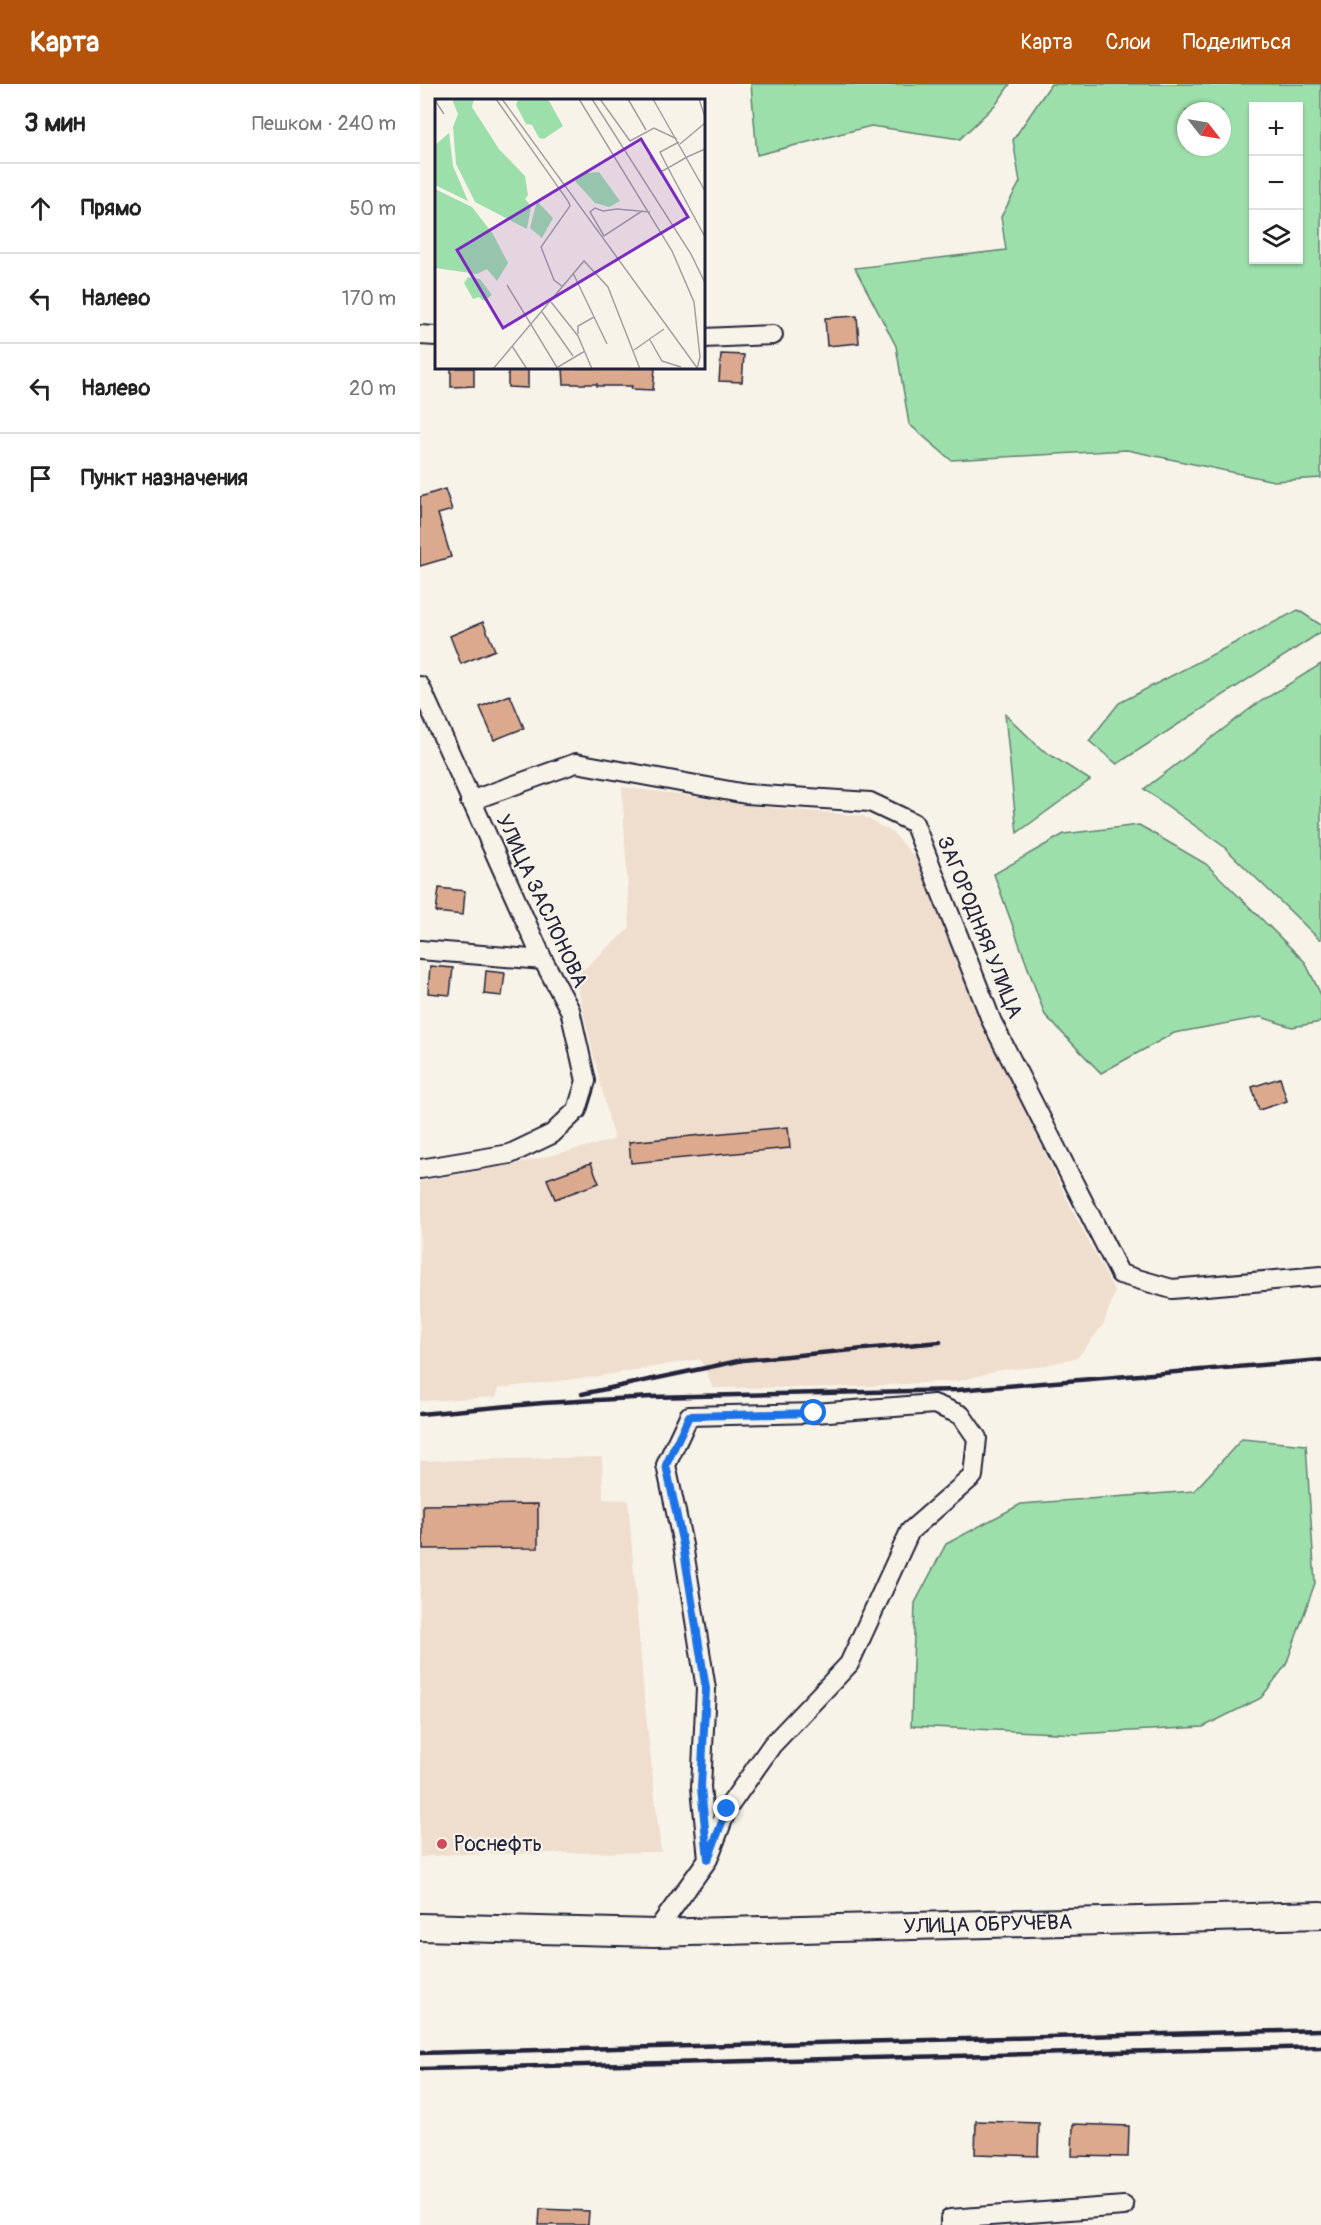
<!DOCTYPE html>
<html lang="ru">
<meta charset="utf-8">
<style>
:root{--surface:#fff;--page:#f2f2f2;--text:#222;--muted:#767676;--line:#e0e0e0;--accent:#b45309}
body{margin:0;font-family:Pangolin,sans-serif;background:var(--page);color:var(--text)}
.controls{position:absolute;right:18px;top:18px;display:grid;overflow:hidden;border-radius:0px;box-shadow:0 2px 4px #0004}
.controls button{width:54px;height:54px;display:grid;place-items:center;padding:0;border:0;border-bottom:2px solid var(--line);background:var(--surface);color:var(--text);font:30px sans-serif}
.compass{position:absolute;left:757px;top:18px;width:54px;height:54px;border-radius:50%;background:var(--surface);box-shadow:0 2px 4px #0004;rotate:121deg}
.stop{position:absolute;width:18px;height:18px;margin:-14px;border:4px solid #1a73e8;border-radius:50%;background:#fff}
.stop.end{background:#1a73e8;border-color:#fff;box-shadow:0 2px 6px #0008}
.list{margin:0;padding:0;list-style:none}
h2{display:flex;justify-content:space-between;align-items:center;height:78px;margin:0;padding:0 24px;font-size:26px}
h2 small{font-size:20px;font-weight:400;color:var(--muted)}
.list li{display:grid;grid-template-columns:39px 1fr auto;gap:18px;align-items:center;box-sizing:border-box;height:90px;padding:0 24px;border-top:2px solid var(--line)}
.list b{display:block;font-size:22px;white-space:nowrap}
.list em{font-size:20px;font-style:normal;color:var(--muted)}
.icon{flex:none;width:33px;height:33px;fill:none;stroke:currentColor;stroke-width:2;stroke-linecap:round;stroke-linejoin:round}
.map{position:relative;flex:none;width:901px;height:2141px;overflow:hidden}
header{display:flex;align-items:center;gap:36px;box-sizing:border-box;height:84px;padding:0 30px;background:var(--accent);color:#fff}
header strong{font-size:28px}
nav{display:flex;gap:33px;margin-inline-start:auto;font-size:21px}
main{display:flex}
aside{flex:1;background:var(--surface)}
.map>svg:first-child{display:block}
</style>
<header>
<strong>Карта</strong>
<nav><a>Карта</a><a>Слои</a><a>Поделиться</a></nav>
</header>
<main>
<aside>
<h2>3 мин<small>Пешком · 240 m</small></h2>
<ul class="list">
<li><svg class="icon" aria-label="ahead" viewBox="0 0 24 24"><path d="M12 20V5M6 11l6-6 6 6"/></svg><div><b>Прямо</b></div><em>50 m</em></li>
<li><svg class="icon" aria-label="left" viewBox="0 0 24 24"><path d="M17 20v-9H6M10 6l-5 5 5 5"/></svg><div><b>Налево</b></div><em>170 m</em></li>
<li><svg class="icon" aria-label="left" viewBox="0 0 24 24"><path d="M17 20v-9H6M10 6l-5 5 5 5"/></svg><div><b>Налево</b></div><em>20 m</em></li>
<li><svg class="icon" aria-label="arrive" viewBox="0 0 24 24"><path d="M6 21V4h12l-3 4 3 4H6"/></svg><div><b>Пункт назначения</b></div></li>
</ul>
</aside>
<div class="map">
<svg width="901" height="2141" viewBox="0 0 901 2141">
<rect width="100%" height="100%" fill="#f7f3e8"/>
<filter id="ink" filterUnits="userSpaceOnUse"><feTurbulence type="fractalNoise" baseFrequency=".0167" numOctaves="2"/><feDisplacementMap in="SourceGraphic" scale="12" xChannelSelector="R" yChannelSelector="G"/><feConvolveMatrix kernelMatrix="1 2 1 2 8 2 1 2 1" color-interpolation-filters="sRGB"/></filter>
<g filter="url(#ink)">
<path fill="#efddcd" d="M202,703l62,8 65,11 114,10 30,17 25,28 63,158 92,193 42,80 -12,33 -25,32 -40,10 -38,3 -41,11 -110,6 -136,1 -13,-29 -107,18 -94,11 -3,9 -76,4v-220l88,-15 106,-26 -39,-163 55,-49z
M182,1373l1,42 25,1 16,197 17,155 -205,2 -36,3v-396z"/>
<path fill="#9ddfaa" stroke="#608072" stroke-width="1.5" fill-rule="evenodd" d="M331,0h259l-13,19 -37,36 -89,-13 -114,29z
M631,0h270v394l-47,3 -147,-31 -176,10 -42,-36 -13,-78 -41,-78 151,-18 -5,-33 19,-35 -7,-42zM834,22h44v154h-44zM766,27h36v36h-36z
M878,526l23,15v7l-204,132 -28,-23 30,-38z
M901,580v275h-2l-96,-93 -79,-57 111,-84z
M585,630l36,35 49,31 -73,53z
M719,741l67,39 99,98 16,33v27l-29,5 -31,-10 -87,16 -73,40 -56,-58 -51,-141 70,-40z
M822,1355l64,6 9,138 -29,82 -25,33 -58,29 -126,7 -166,-8 4,-123 31,-59 75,-40 173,-13z"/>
<path fill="#dbaa8e" stroke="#22223b" stroke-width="1.5" d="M437,232l2,27 -32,3 -2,-28z
M301,270l23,1 -2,27 -23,-1z
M31,284h23v18l-23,1z
M88,284h20v20l-20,-1z
M143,284h92l-2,22 -22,-1 1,-3h-35v-2h-33z
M25,405l7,21 -14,4 13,43 -31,9v-69z
M63,538l12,28 -34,14 -11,-28z
M90,611l14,33 -30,12 -14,-33z
M19,804l26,3 -2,24 -27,-3z
M10,882l23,2 -3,27 -22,-2z
M66,887l19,2 -3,23 -18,-2z
M860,994l7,23 -28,9 -7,-23z
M368,1043l2,21 -159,15 -2,-21z
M171,1079l8,20 -44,16 -8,-20z
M118,1420v44l-115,1v-44z
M556,2037l63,2 -1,33 -63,-2z
M653,2040l56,2 -1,31 -56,-1z
M120,2125l49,2 -1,14h-49z"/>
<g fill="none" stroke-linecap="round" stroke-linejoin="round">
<g stroke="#22223b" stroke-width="22">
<path id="street" d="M0,251l16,1
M284,254l69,-3
M0,602l123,274 27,50 16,71 -9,29 -25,24 -42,20 -90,15
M50,717l106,-38 170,31 124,8 44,21 78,199 128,252 52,15 149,-13
M0,866l123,10
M235,1849l53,-74 19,-50 45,-64 77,-81 61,-133 63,-55 4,-38 -16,-23 -27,-11 -119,9 -126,3 -23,49 17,80 23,144 -5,98 7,72
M530,2141v-6l174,-13"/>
</g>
<g stroke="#22223b" stroke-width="30">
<g id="secondary">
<path id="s1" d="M0,1843l235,6 666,-18"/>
</g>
</g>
<use href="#street" stroke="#f7f3e8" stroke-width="18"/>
<use href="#secondary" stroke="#f7f3e8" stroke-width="26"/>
<path stroke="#22223b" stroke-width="4.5" d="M162,1310l161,-34 197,-18
M0,1330l123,-11 108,-6 306,-7 364,-30
M0,1969l901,-23
M0,1985l901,-22"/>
</g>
</g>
<g fill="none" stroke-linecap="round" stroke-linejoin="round" filter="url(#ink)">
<path stroke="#1a73e8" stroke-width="8" d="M307,1725l-19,50 -7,-72 5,-98 -23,-144 -17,-80 23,-49 125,-3"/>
</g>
<circle fill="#d1495b" stroke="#f7f3e8" stroke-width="2" cx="22" cy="1760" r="6"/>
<g text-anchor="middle" stroke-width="4.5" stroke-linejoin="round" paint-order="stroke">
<g font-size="21" fill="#22223b" stroke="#f7f3e8">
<text transform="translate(122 817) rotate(65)" y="7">УЛИЦА ЗАСЛОНОВА</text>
<text transform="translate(560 843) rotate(68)" y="7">ЗАГОРОДНЯЯ УЛИЦА</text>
<text dy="7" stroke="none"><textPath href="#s1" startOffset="568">УЛИЦА ОБРУЧЕВА</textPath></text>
</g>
<g font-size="21" fill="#22223b" stroke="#f7f3e8" text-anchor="start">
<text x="34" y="1767">Роснефть</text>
</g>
</g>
<g transform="translate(15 15)">
<rect width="270" height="270" fill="#f7f3e8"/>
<path d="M17,0h22l-2,8 27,42 26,27 3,19 -3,4 6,7 -4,23 -52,-27 -19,-38 -3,-37 5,-13zM83,0h30l15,27 -19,13 -5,-1 -7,-13 -6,-1 -10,-19zM14,34l4,33 15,35 -33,-16v-40zM164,73l21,29 -11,6 -14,-4 -20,-22 11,-8zM0,90l37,18 21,27 15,29 -11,18 -10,-12 -10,5 -42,-6zM102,102l16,17 -11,20 -12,-10zM33,178l12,2 12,16 -8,6 -5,-4 -6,2 -9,-16z" fill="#9ddfaa"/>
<path fill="none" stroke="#a29fa3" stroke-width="1.5" d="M3,0l-2,3 8,12M61,0l72,102 2,5 -29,41 13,33 9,7M67,0l196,270M144,0l93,152 22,51 6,55 -3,12M157,0l99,155 14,29M165,0l30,42 24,-13 23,11M193,0l18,31M218,0l52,92M264,0l6,18M244,43l-19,10 8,16 19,-11M245,45l25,-21M215,58l10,15 8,-4 37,69M252,58l18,-8M207,112l-38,25 -14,-24 5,-4 8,3 14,-2 33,3M138,174l34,71M72,186l51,84M116,203l27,34 14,33M107,213l31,44M143,235v-8l16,-9M215,241l12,21 19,6M77,247l15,23M199,251l30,-21M123,268l27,-16M58,270l91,-108 24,26 32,82"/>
<path fill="#7b2cbf" fill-opacity="0.15" stroke="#7b2cbf" stroke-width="3" d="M206,40l47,78 -185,111 -46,-78z"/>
<rect width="270" height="270" fill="none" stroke="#22223b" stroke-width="3"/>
</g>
</svg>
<div class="controls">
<button>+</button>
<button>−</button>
<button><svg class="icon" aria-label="layers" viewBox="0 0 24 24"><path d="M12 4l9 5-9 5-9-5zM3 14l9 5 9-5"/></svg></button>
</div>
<svg class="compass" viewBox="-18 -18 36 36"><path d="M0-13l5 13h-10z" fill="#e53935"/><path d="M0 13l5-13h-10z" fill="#767676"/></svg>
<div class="stop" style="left:394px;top:1329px"></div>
<div class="stop end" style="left:307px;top:1725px"></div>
</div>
</main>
